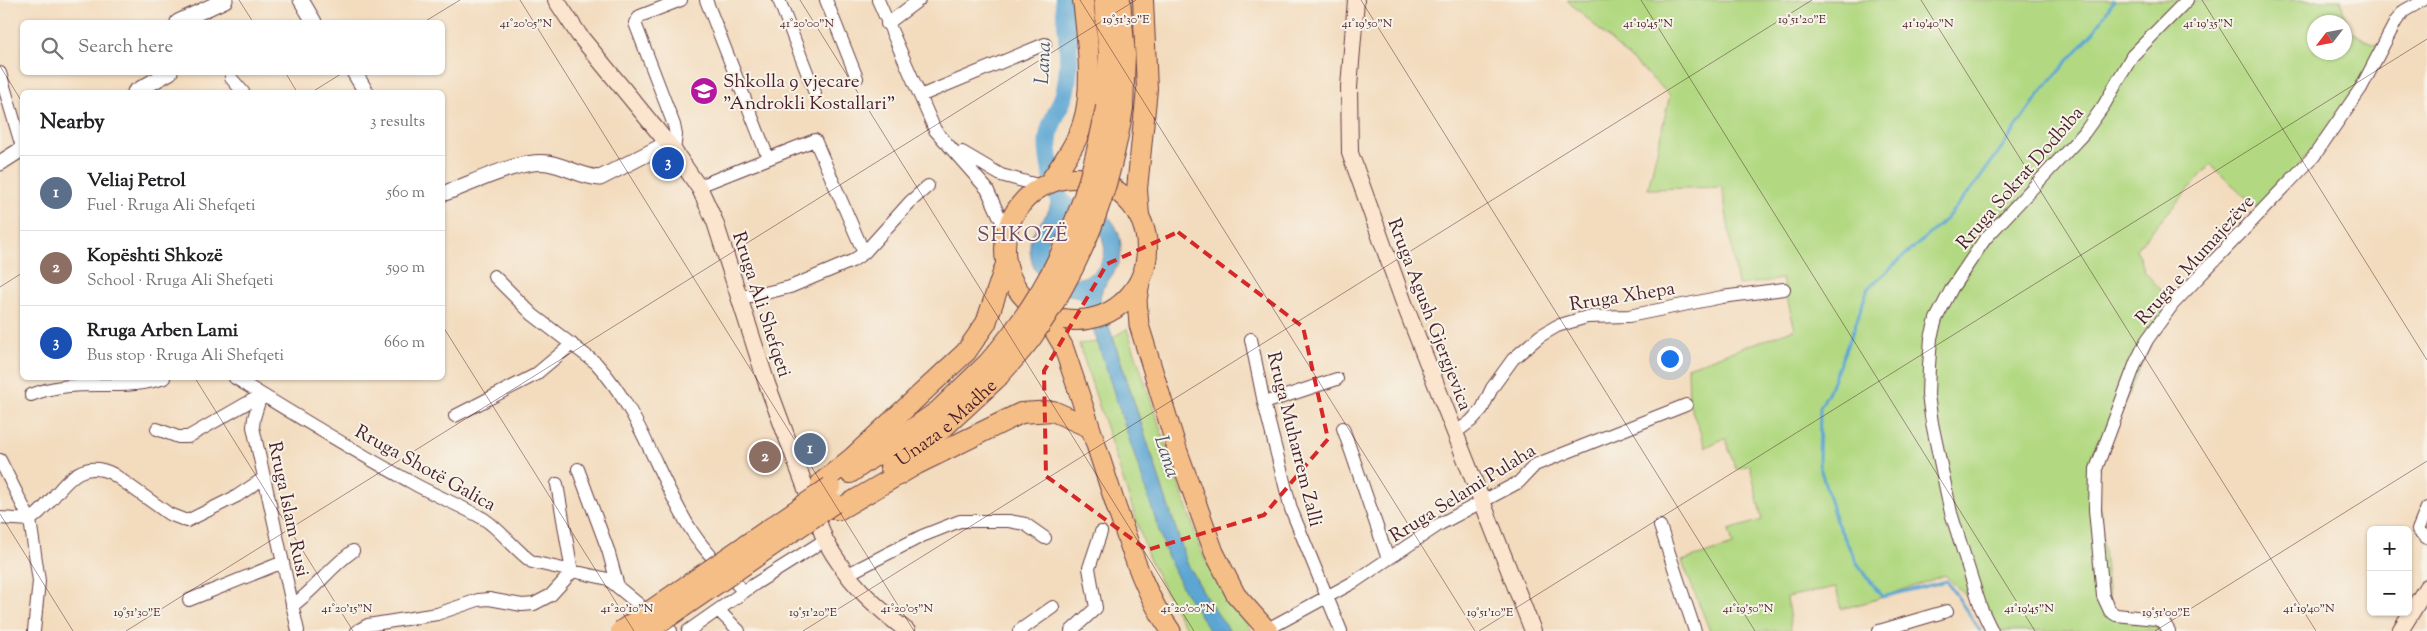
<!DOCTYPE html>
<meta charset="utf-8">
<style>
:root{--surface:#fff;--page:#f6f6f6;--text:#202124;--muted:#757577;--line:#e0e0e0;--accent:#db2777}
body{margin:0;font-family:"Sorts Mill Goudy",serif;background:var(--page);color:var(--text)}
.controls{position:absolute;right:15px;bottom:15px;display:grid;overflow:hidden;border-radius:8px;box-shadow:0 1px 4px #0004}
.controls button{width:45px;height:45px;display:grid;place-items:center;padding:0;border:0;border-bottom:1px solid var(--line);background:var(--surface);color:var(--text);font:25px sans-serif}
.compass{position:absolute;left:2307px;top:15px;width:45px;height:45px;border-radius:50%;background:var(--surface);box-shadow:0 1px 4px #0004;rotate:238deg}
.you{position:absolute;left:1669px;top:358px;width:18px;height:18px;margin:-12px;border:4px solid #fff;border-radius:50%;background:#1a73e8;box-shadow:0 0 0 8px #1a73e833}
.badge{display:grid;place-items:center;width:32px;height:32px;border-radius:50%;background:var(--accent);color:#fff;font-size:16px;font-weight:700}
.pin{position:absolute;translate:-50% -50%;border:2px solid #fff;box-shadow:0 1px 5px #0006}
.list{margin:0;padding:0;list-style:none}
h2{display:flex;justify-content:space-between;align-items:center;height:65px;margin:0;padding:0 20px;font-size:21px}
h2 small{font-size:16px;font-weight:400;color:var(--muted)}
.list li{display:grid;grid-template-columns:32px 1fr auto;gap:15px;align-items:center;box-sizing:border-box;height:75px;padding:0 20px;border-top:1px solid var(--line)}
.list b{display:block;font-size:19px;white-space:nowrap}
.list p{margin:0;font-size:16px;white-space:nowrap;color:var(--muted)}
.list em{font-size:16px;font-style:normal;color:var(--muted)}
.icon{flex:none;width:28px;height:28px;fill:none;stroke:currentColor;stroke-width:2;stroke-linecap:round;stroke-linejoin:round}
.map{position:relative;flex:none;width:2427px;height:631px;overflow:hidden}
.search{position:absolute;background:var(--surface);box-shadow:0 1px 4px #0004;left:20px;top:20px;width:425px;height:55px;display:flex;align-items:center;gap:12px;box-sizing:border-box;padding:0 18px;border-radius:8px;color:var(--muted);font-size:19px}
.panel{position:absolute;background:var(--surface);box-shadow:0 1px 4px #0004;left:20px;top:90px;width:425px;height:290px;border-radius:8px}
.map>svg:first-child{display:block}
</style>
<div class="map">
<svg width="2427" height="631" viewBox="0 0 2427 631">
<rect width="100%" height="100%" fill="#f7f3e8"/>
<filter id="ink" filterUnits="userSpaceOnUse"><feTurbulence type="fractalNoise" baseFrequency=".02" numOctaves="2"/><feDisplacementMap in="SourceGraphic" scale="10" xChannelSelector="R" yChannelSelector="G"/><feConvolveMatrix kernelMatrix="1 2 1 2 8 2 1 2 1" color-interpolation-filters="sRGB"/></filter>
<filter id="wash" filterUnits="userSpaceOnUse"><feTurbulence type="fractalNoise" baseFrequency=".0096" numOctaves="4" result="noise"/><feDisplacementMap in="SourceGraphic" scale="20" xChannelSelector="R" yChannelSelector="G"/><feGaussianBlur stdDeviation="1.12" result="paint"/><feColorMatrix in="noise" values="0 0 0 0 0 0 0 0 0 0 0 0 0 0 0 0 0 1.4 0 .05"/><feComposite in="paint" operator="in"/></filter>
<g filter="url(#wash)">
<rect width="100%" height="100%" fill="#f3dbbd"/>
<path fill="#b2d982" stroke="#7e7c56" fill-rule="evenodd" d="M1567,0h774c7,31 11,36 41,46l-21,42 -99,123 -52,-46 -74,84 9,23 28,32 -14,19 -63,146 14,142 35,7 24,13h-168l-56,-56 -74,26 -30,8 -5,-22 -49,10 4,34h-81l-28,-70 51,-16 -4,-15 33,-10 -12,-55 -14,4 -11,-31 -19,9 -17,-44 -1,-36 107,-38 -13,-50 -44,6 -16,-98 -74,2 22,-94zM2314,22h30v30h-30z
M1127,329l75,224 15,29 35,49h-22l-21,-29 -22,-39 -74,-226z
M1098,342l69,213 43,76h-22l-18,-30 -22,-45 -69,-212z"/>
<path fill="#5ca6d3" stroke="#53627f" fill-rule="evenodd" d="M1065,190c10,23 35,14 47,31 11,14 12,36 2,51 -6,10 -13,15 -14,27l87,264 22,39 21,29h-20l-26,-40 -17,-36 -82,-251c-7,-10 -13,-7 -23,-11 -22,-8 -33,-27 -32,-49 2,-21 24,-27 21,-49zM1063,223l35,7c15,23 3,47 -25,49l-24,-17c-5,-17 0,-29 14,-39z"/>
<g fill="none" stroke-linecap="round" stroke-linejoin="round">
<path stroke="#5ca6d3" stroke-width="3" d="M1980,631l-33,-50 -65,16 -25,-34 -21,-42 -17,-57 1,-57 8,-14 27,-67 13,-38 78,-69 32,-38 66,-93 52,-59 18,-29"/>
<path stroke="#5ca6d3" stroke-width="19" d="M1064,0c3,29 8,63 1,92 -5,18 -17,32 -17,51 0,24 9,48 16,71"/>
</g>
</g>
<g filter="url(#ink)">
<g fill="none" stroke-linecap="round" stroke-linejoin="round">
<g stroke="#633b41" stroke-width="14">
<path id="minor" d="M706,0l59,150
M779,0l36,93
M826,0l31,78
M878,0l57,130 52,59 19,42
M887,24l32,-24
M0,73l22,74
M231,78l12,14
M920,96l125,-52
M674,151l2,-16 -2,-10 -39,-102 5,-7 41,-16
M962,152l39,23 40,11
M699,186l116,-46 49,113
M494,276l39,39 63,48c44,48 59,107 92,162 15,25 36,45 56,67
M740,296h13l37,-9 62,-26 12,-8 46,-51 18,-16
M1251,339l13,64 27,106 50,122
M235,378c57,35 115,71 174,103 24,14 51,24 75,38 18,12 31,31 48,43l76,17 63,52
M31,395c46,-19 88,-2 133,-17
M261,395l-7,23 -1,9 45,204
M1264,403l73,-24
M455,416l80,-41 37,-31
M1343,428l45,131
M157,429l21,8h10l73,-42
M1455,433l16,-12 11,-12 10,-21 21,-29 27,-23 17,-10 30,-9 42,-1 93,-19 62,-8
M0,460l30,60 9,61 -5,50
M578,469l30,81 10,36
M2427,508l-9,22 9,8
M0,518l30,2c29,-19 41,-67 83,-46l56,40 18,7 50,-25 27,-18
M1660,526l35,105
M846,575l76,-39 38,-15h49l16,3 20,14
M189,600l94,-38
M292,606c23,-16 38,-39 61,-55
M718,610l21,21
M1266,630l88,-48 86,-58 79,-42 16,-17 151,-60
M357,631l11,-6 69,-11 41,-14 11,-1 33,6 12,-1 17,-9 21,-23 -15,-88
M688,631l67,-47 70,-44
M1019,631l34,-24
M1071,631l25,-23 -7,-40 12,-36
M1879,631l68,-20
M1992,631l-11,-23 -30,-95 -19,-90 -4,-28 1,-29 2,-28 5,-19 16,-31 33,-49 99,-106 20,-28 28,-49 55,-56
M2169,631l-5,-8 -8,-4 -40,-4 -6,-4 -7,-15 -8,-86 1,-41 40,-107 11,-22 26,-36 141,-148 47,-68 35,-67 8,-10 19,-11"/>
</g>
<g stroke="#633b41" stroke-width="17">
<path id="tertiary" d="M301,0l13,22
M178,22l47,-22
M354,72l12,20
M135,92l35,-20
M0,163l22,-14
M442,194c30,-10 76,-35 106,-31 18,3 34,14 52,15l68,-35"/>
</g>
<g stroke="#633b41" stroke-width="18">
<path id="secondary" d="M556,0l23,35 95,116 26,38 15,33 52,162 58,156c23,42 45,62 82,91
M1356,0l-7,87 1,66 54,150 129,328
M2400,631l27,-44"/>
</g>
<g stroke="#633b41" stroke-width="21">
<path id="primary" d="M1140,283l-3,17 2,25 38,124 37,103 22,43 32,36
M1036,309l14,15 13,22c19,54 36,109 54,163 15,43 28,86 54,122"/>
</g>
<g stroke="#633b41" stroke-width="22">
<g id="trunk">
<path d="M1104,0l5,55 -3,52"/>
<path d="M1120,0l5,55 -2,53"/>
<circle cx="1076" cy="249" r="71"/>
<path d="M1049,183c13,-19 27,-38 34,-60 11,-33 4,-89 0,-123"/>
<path d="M1139,216l-2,-27 10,-100 -4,-89"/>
<path id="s1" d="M890,466l52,-37 55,-51"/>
<path d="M850,473l88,-62 49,-47"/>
<path d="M821,483l31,-25 114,-106 20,-29 20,-59"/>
<path d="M838,510l79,-46 104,-51 32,-2 36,16"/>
</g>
</g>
<use href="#minor" stroke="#fff" stroke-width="12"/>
<use href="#tertiary" stroke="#fff" stroke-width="15"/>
<use href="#secondary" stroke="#fbe5cf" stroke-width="16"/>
<use href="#primary" stroke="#f6be87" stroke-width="19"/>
<use href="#trunk" stroke="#f6be87" stroke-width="20"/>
<g stroke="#633b41" stroke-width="22" stroke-linecap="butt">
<path id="trunk-bridge" d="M987,364c67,-75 102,-159 119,-257
M997,378c11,-13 24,-26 35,-41 50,-72 77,-142 91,-229
M621,631l209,-144
M648,631l186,-128"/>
</g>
<use href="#trunk-bridge" stroke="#f6be87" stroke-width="20"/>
</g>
</g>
<path fill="none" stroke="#d62828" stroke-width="4" stroke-dasharray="10 6" stroke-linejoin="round" d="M1178,232l125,95 25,112 -64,76 -117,35 -101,-74 -2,-105 63,-107z"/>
<path fill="none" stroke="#4a1f2b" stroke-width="1" stroke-opacity="0.45" d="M239,0l14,22M520,0l394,631M800,0l394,631M1080,0l395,631M1361,0l394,631M1641,0l394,631M1921,0l395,631M2202,0l225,360M424,22l36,-22M0,66l22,36M285,72l12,20M312,92l32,-20M0,287l22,-14M442,325l192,306M195,378l158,253M0,514l73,117M126,631l1010,-631M803,631l1009,-631M1479,631l948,-592M2155,631l272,-170"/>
<defs>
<g id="school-disc" transform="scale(1.4375)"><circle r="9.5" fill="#b5179e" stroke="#f7f3e8"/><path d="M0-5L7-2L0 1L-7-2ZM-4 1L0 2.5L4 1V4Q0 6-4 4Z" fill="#fff"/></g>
</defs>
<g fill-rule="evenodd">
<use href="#school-disc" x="704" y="91"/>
</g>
<g text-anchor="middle" stroke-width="4" stroke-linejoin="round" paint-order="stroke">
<g font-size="19" fill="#4a1f2b" stroke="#f7f3e8" text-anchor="start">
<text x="723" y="87">Shkolla 9 vjecare<tspan x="723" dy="22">"Androkli Kostallari"</tspan></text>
</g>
<g font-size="19" fill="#4a1f2b" stroke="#f7f3e8">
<text transform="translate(2019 177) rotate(-49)" y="7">Rruga Sokrat Dodbiba</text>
<text transform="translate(2194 259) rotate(-48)" y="7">Rruga e Mumajezëve</text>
<text transform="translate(1622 295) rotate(-9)" y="7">Rruga Xhepa</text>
<text transform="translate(763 304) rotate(72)" y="7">Rruga Ali Shefqeti</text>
<text transform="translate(1431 314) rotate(69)" y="7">Rruga Agush Gjergjevica</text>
<text dy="7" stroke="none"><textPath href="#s1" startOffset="71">Unaza e Madhe</textPath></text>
<text transform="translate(1296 439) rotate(76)" y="7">Rruga Muharrem Zalli</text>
<text transform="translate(426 467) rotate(29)" y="7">Rruga Shotë Galica</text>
<text transform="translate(1462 492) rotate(-32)" y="7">Rruga Selami Pulaha</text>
<text transform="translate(290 509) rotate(78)" y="7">Rruga Islam Rusi</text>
</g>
<g font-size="20" font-style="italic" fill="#51556e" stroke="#f7f3e8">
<text transform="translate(1042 63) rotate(-87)" y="7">Lana</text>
<text transform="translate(1168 456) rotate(72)" y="7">Lana</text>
</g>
<g font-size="21" letter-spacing="1" fill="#714864" stroke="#f7f3e8">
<text x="1023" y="241">SHKOZË</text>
</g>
</g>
<g font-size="12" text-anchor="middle" fill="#4a1f2b" stroke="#f7f3e8" stroke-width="4" stroke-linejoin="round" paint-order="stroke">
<text x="1126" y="23">19°51'30"E</text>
<text x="1802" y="23">19°51'20"E</text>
<text x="526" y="27">41°20'05"N</text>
<text x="807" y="27">41°20'00"N</text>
<text x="1367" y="27">41°19'50"N</text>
<text x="1648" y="27">41°19'45"N</text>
<text x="1928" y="27">41°19'40"N</text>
<text x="2208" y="27">41°19'35"N</text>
<text x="347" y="612">41°20'15"N</text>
<text x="627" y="612">41°20'10"N</text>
<text x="907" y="612">41°20'05"N</text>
<text x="1188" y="612">41°20'00"N</text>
<text x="1748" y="612">41°19'50"N</text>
<text x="2029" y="612">41°19'45"N</text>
<text x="2309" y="612">41°19'40"N</text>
<text x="137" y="616">19°51'30"E</text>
<text x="813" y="616">19°51'20"E</text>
<text x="1490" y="616">19°51'10"E</text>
<text x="2166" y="616">19°51'00"E</text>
</g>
</svg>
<div class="controls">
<button>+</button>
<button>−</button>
</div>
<svg class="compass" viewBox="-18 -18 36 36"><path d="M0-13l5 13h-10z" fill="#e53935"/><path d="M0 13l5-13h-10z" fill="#757577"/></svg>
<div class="you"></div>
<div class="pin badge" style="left:810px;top:449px;background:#5c6f8a">1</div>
<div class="pin badge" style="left:765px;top:457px;background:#8d6e63">2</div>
<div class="pin badge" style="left:668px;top:163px;background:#1a4fb4">3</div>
<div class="search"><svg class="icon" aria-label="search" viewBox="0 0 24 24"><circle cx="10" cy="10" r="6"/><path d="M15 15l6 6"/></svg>Search here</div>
<section class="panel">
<h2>Nearby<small>3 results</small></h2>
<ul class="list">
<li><span class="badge" style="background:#5c6f8a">1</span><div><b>Veliaj Petrol</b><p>Fuel · Rruga Ali Shefqeti</p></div><em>560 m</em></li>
<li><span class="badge" style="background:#8d6e63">2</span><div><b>Kopështi Shkozë</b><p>School · Rruga Ali Shefqeti</p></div><em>590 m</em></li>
<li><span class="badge" style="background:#1a4fb4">3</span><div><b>Rruga Arben Lami</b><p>Bus stop · Rruga Ali Shefqeti</p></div><em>660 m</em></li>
</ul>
</section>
</div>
